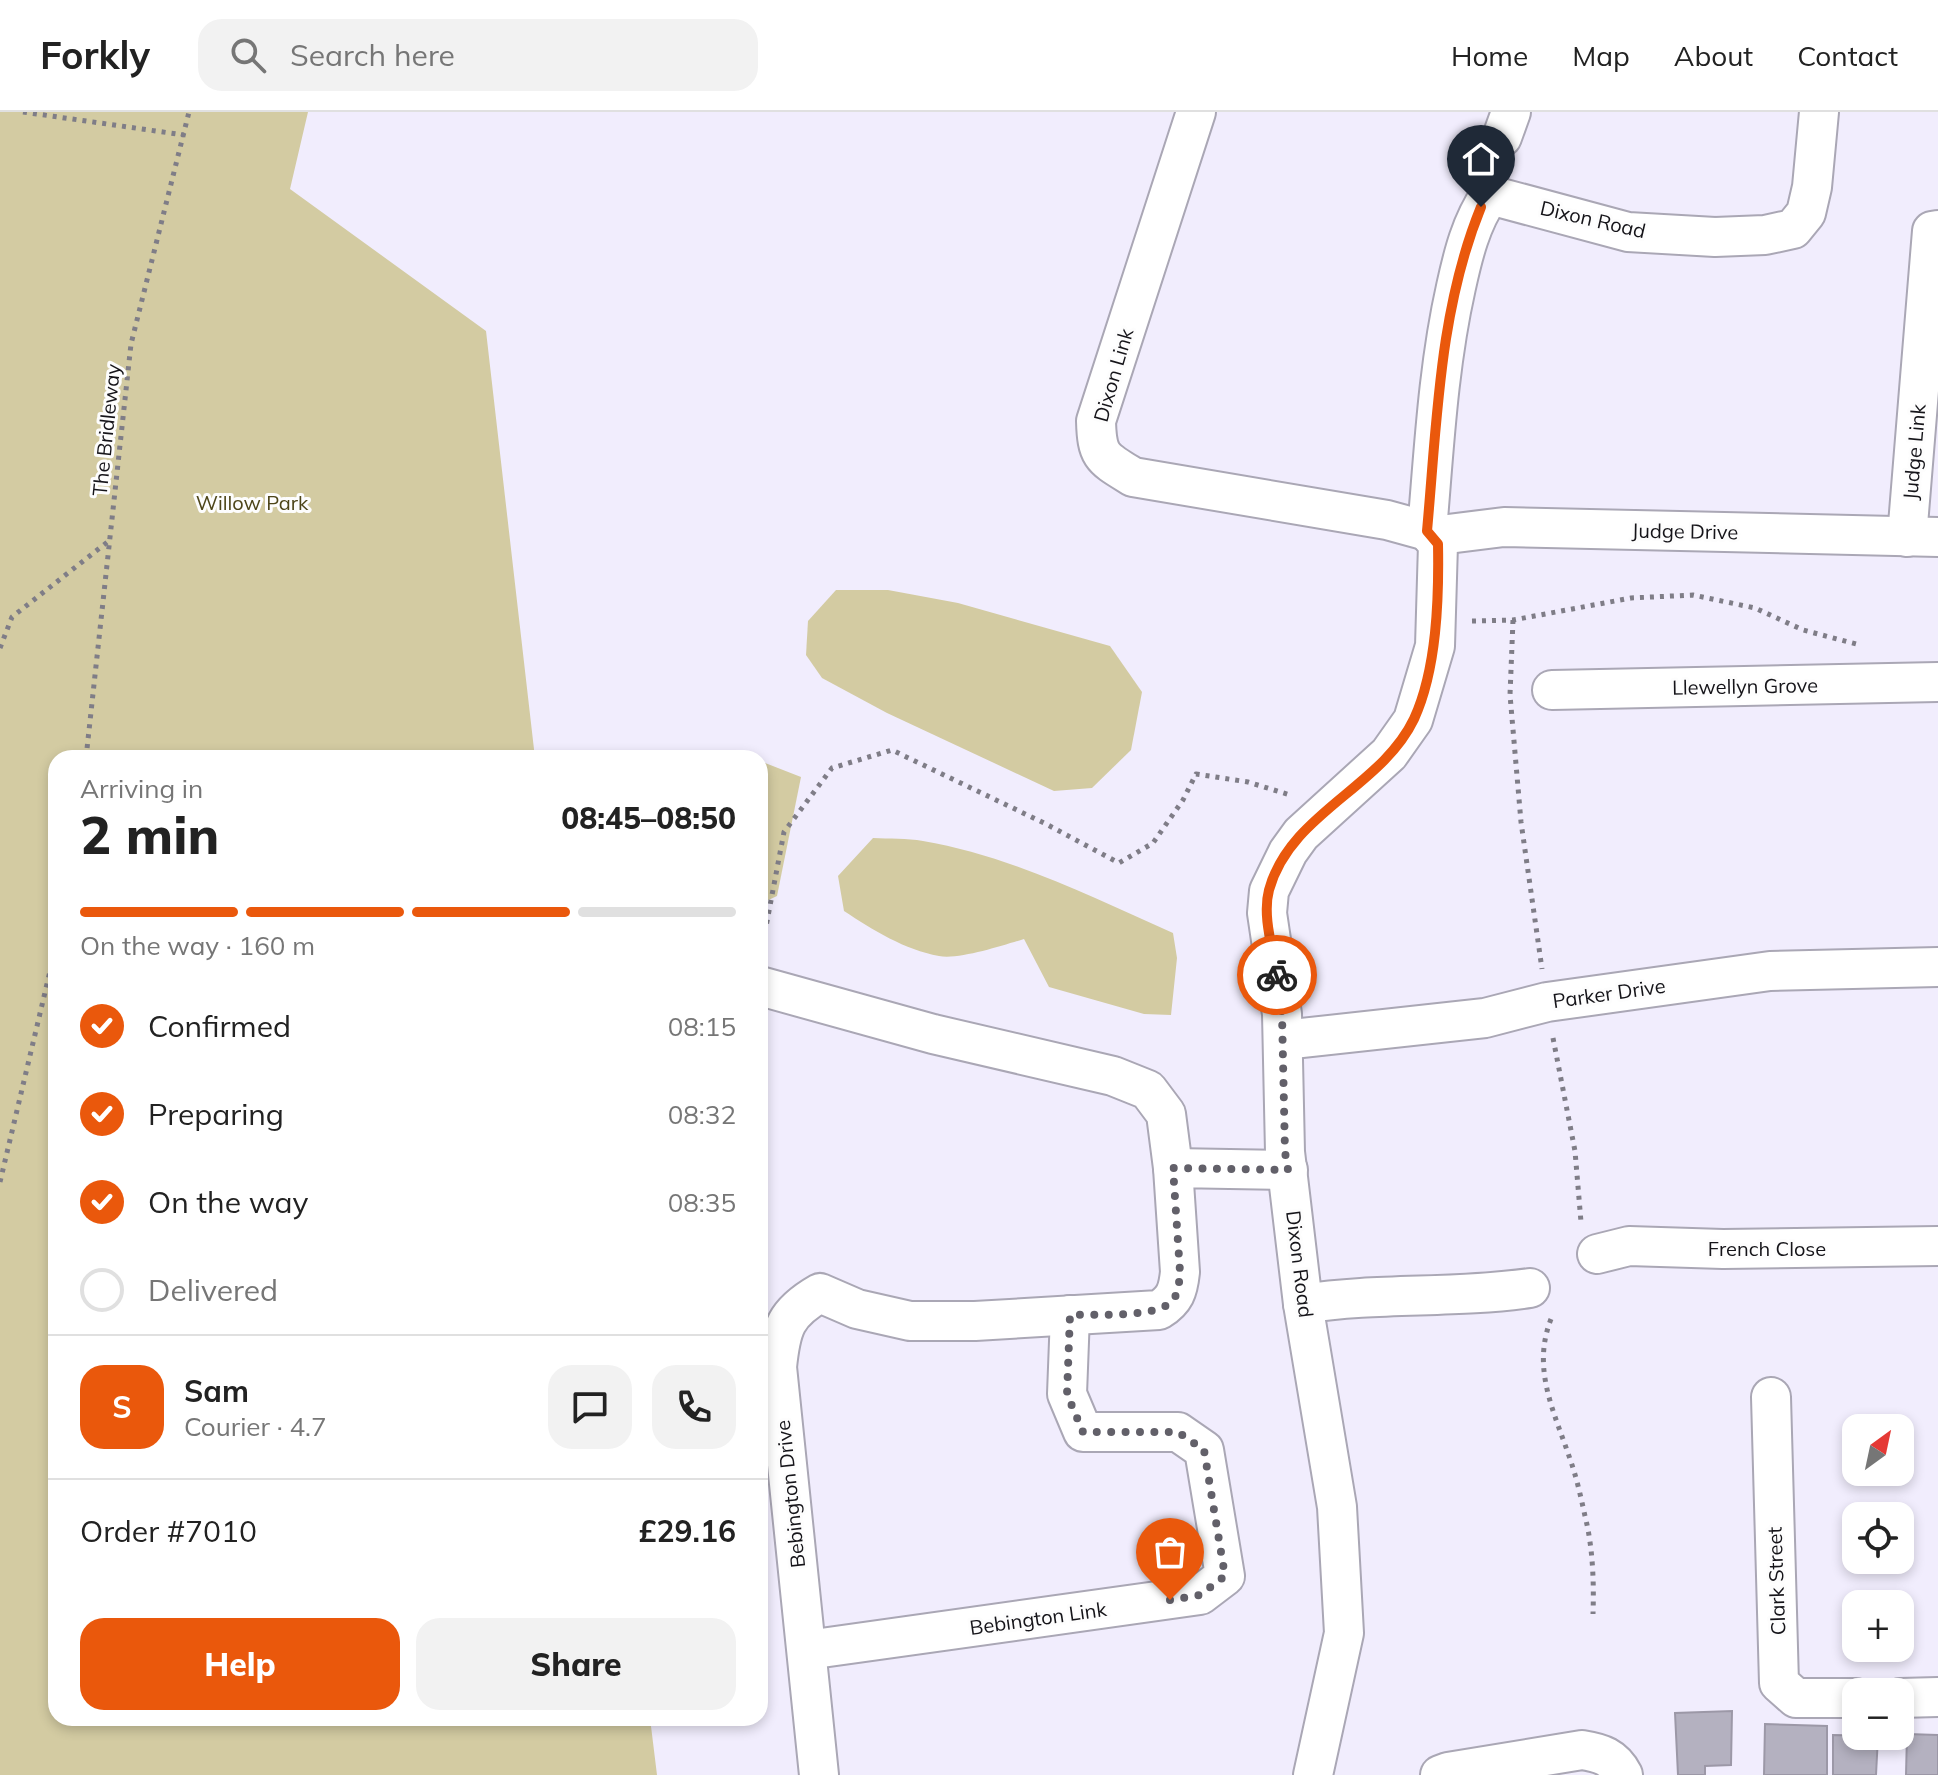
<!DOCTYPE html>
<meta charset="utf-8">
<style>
body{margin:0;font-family:Mulish,sans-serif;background:#f2f2f2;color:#222;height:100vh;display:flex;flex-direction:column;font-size:30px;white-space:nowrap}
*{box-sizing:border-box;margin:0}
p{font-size:26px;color:#767676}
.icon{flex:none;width:44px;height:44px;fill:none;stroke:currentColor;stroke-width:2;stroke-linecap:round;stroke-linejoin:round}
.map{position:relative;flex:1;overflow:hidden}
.panel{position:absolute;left:48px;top:638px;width:720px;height:976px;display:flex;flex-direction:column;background:#fff;border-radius:24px;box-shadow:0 4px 12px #0003}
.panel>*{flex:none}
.needle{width:52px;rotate:33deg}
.controls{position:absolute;left:1842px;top:1302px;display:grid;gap:16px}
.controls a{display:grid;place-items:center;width:72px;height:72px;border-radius:16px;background:#fff;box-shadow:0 4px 12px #0003;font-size:40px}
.pin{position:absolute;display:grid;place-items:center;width:68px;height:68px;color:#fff;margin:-82px -34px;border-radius:50% 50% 50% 0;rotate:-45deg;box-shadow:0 0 8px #0007}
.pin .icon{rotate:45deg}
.courier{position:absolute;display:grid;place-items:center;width:80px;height:80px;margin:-40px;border:6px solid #ea580c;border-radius:50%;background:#fff;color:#222;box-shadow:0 2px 10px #0007}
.headline em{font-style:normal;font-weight:800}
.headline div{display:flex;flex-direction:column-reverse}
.headline{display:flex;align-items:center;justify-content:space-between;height:136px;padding:0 32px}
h1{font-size:52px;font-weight:800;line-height:60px}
.bar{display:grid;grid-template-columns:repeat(4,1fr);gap:12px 8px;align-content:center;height:96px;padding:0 32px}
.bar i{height:10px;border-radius:6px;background:#e0e0e0}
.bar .current{background:#ea580c}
.bar p{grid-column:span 4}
.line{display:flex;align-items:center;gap:20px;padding:0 32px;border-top:2px solid #e0e0e0}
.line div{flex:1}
.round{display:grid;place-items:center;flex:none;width:84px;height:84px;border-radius:24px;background:#f2f2f2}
ol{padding:0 32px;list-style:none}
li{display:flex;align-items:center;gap:24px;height:88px}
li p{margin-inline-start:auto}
li .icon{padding:8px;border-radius:50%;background:#ea580c;color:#fff;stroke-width:4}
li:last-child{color:#767676}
li i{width:44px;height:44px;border:4px solid #e0e0e0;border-radius:50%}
.action{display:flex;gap:16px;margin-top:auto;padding:16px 32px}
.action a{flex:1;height:92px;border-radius:24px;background:#ea580c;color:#fff;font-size:32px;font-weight:800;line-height:92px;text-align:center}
.action a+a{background:#f2f2f2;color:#222}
header{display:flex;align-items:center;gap:48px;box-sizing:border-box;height:112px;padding:0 40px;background:#fff;border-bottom:2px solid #e0e0e0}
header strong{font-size:38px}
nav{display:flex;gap:44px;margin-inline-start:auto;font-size:28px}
.search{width:560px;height:72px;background:#f2f2f2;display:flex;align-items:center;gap:20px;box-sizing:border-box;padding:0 28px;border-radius:24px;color:#767676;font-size:30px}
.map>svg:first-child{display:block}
.green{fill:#d3cba2}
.building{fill:#b4b1c0;stroke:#9c98a7;stroke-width:2}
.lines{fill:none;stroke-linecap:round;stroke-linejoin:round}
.street-casing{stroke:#aaa7b5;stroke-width:42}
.path{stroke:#7f7d87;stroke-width:5;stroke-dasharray:4 6;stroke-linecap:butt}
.street{stroke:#fff;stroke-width:38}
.done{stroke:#626069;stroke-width:8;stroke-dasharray:0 14.4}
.route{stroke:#ea580c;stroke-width:10}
.labels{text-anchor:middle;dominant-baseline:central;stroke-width:6;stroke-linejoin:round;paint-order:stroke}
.street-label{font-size:20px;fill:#151419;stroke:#fdfdfd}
.park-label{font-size:20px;fill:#4d4519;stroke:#fdfdfd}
</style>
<header>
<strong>Forkly</strong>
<div class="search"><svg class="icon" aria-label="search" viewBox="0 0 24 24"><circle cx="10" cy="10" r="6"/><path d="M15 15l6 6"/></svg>Search here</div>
<nav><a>Home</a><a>Map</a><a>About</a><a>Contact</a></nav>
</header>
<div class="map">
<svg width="1938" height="1663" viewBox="0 0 1938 1663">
<rect width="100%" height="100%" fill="#f1edfd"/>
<g class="green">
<polygon points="0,0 308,0 290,77 486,219 535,646 56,646 56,1606 650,1606 657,1663 0,1663"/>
<polygon points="836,478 888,478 958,491 1110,534 1142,580 1131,638 1092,676 1054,679 887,601 822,566 806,543 808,509"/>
<polygon points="760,649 801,665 777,784 760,792"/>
<path d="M873 726C889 727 907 726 923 729 1011 744 1092 785 1173 821L1177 846 1171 903 1144 902 1049 875 1024 827C1004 833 959 848 939 844 905 838 873 818 844 799L838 764Z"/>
</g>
<g class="building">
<polygon points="1732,1599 1731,1653 1705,1654 1705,1663 1678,1663 1675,1601"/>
<polygon points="1765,1612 1827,1614 1827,1663 1764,1663"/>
<polygon points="1907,1622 1938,1623 1938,1663 1906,1663"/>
<polygon points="1833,1623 1878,1624 1876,1663 1833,1663"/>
</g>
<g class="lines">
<defs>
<g id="street">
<path d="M1196 0 1096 309C1097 345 1102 346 1133 365L1387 408 1427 419"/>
<polyline points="1502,25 1511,0"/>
<polyline points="1432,424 1504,415 1938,425"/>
<polyline points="1907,425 1932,119 1938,118"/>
<polyline points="1552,578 1938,570"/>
<polyline points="760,874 933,922 1113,964 1148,978 1166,1002 1173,1056"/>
<polyline points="1283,928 1485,906 1547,890 1770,859 1938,855"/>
<polyline points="1597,1142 1629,1134 1723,1137 1938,1134"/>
<path d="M1303 1192C1378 1180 1454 1187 1530 1176"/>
<polyline points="1771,1285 1779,1571 1796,1586 1856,1586"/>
<polyline points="807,1538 1200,1483 1225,1464 1204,1338 1178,1320 1083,1320 1067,1282 1070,1203"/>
<polyline points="1900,1586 1938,1585"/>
<path d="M819 1663 777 1255C781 1216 785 1201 820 1181L857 1197 910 1209H975L1159 1198C1175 1188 1178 1179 1180 1160L1173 1056 1288 1058"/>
<path d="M1313 1663 1344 1521 1337 1395 1303 1192 1285 1040 1282 902 1267 801 1269 779 1288 740 1301 722 1389 642 1413 608 1435 534 1438 432 1427 419C1434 337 1438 255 1456 175 1463 143 1471 110 1490 83L1628 120 1715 125 1765 123 1793 117 1806 101 1812 75 1819 0"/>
<path d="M1440 1663 1448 1660 1582 1638C1601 1641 1614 1645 1623 1663"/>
</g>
</defs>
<use href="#street" class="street-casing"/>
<g class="path">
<polyline points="23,0 184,23"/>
<polyline points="1513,508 1510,583 1521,710 1542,857"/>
<polyline points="1472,509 1513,508 1631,486 1693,483 1755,496 1803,518 1860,533"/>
<polyline points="0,536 12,505 110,428"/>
<polyline points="86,646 131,232 189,0"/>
<polyline points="761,841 784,720 832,656 892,638 1046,712 1119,751 1153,731 1183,688 1196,662 1248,670 1290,683"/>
<polyline points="1553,926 1575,1039 1581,1110"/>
<polyline points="0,1070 56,834"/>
<path d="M1551 1207C1531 1258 1555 1301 1571 1350 1577 1367 1581 1386 1585 1404 1593 1436 1594 1470 1593 1502"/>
</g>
<use href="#street" class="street"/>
</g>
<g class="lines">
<path class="done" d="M1170 1488 1200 1483 1225 1464 1204 1338 1178 1320H1083L1067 1282 1070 1203C1094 1202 1155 1206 1171 1190 1179 1183 1179 1170 1180 1160L1173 1056 1288 1058 1285 1040 1282 902 1277 863"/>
<path class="route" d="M1277 863C1273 837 1262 804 1269 778 1290 701 1381 676 1414 607 1437 557 1439 486 1438 432L1427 419C1437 310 1439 198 1481 95"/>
</g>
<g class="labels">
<g class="street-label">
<text transform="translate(1593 107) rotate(13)">Dixon Road</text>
<text transform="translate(1113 263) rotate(-74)">Dixon Link</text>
<text transform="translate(106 318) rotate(-84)">The Bridleway</text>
<text transform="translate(1914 340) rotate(-85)">Judge Link</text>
<text transform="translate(1685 419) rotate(1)">Judge Drive</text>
<text transform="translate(1745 574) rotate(-1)">Llewellyn Grove</text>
<text transform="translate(1609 881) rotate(-8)">Parker Drive</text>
<text x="1767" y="1136">French Close</text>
<text transform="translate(1300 1152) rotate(83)">Dixon Road</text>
<text transform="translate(790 1382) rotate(-96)">Bebington Drive</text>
<text transform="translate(1776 1469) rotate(-92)">Clark Street</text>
<text transform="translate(1038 1506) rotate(-8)">Bebington Link</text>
</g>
<g class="park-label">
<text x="252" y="390">Willow Park</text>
</g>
</g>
</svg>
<div class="controls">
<a><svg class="needle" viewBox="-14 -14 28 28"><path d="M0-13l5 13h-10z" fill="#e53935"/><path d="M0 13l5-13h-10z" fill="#767676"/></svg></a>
<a><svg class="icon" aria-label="locate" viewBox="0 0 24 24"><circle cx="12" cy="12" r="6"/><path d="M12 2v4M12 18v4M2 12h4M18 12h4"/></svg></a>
<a>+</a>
<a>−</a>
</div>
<div class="pin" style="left:1170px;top:1488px;background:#ea580c"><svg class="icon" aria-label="bag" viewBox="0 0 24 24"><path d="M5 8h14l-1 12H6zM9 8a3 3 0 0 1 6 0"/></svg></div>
<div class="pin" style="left:1481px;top:95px;background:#1f2937"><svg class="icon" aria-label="home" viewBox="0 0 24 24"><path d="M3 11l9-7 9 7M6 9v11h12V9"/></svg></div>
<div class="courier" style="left:1277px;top:863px"><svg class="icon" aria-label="bike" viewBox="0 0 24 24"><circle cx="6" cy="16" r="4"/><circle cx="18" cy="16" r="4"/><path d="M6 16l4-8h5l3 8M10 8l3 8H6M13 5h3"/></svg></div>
<section class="panel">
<div class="headline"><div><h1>2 min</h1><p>Arriving in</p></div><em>08:45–08:50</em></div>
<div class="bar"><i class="current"></i><i class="current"></i><i class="current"></i><i></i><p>On the way · 160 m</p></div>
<ol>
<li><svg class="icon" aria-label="check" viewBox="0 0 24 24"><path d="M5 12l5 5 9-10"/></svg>Confirmed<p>08:15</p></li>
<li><svg class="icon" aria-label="check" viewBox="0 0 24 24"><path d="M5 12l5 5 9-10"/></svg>Preparing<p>08:32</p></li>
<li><svg class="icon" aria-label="check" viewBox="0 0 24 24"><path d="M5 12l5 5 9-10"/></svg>On the way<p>08:35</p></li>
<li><i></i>Delivered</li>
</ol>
<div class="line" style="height:144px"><b class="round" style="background:#ea580c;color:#fff">S</b><div><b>Sam</b><p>Courier · 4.7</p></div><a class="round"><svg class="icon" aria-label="chat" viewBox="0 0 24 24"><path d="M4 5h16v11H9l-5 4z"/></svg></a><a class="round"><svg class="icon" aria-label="phone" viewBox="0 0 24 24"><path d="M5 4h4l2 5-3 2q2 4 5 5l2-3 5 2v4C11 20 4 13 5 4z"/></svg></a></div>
<div class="line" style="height:104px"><div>Order #7010</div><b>£29.16</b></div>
<div class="action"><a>Help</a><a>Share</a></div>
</section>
</div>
